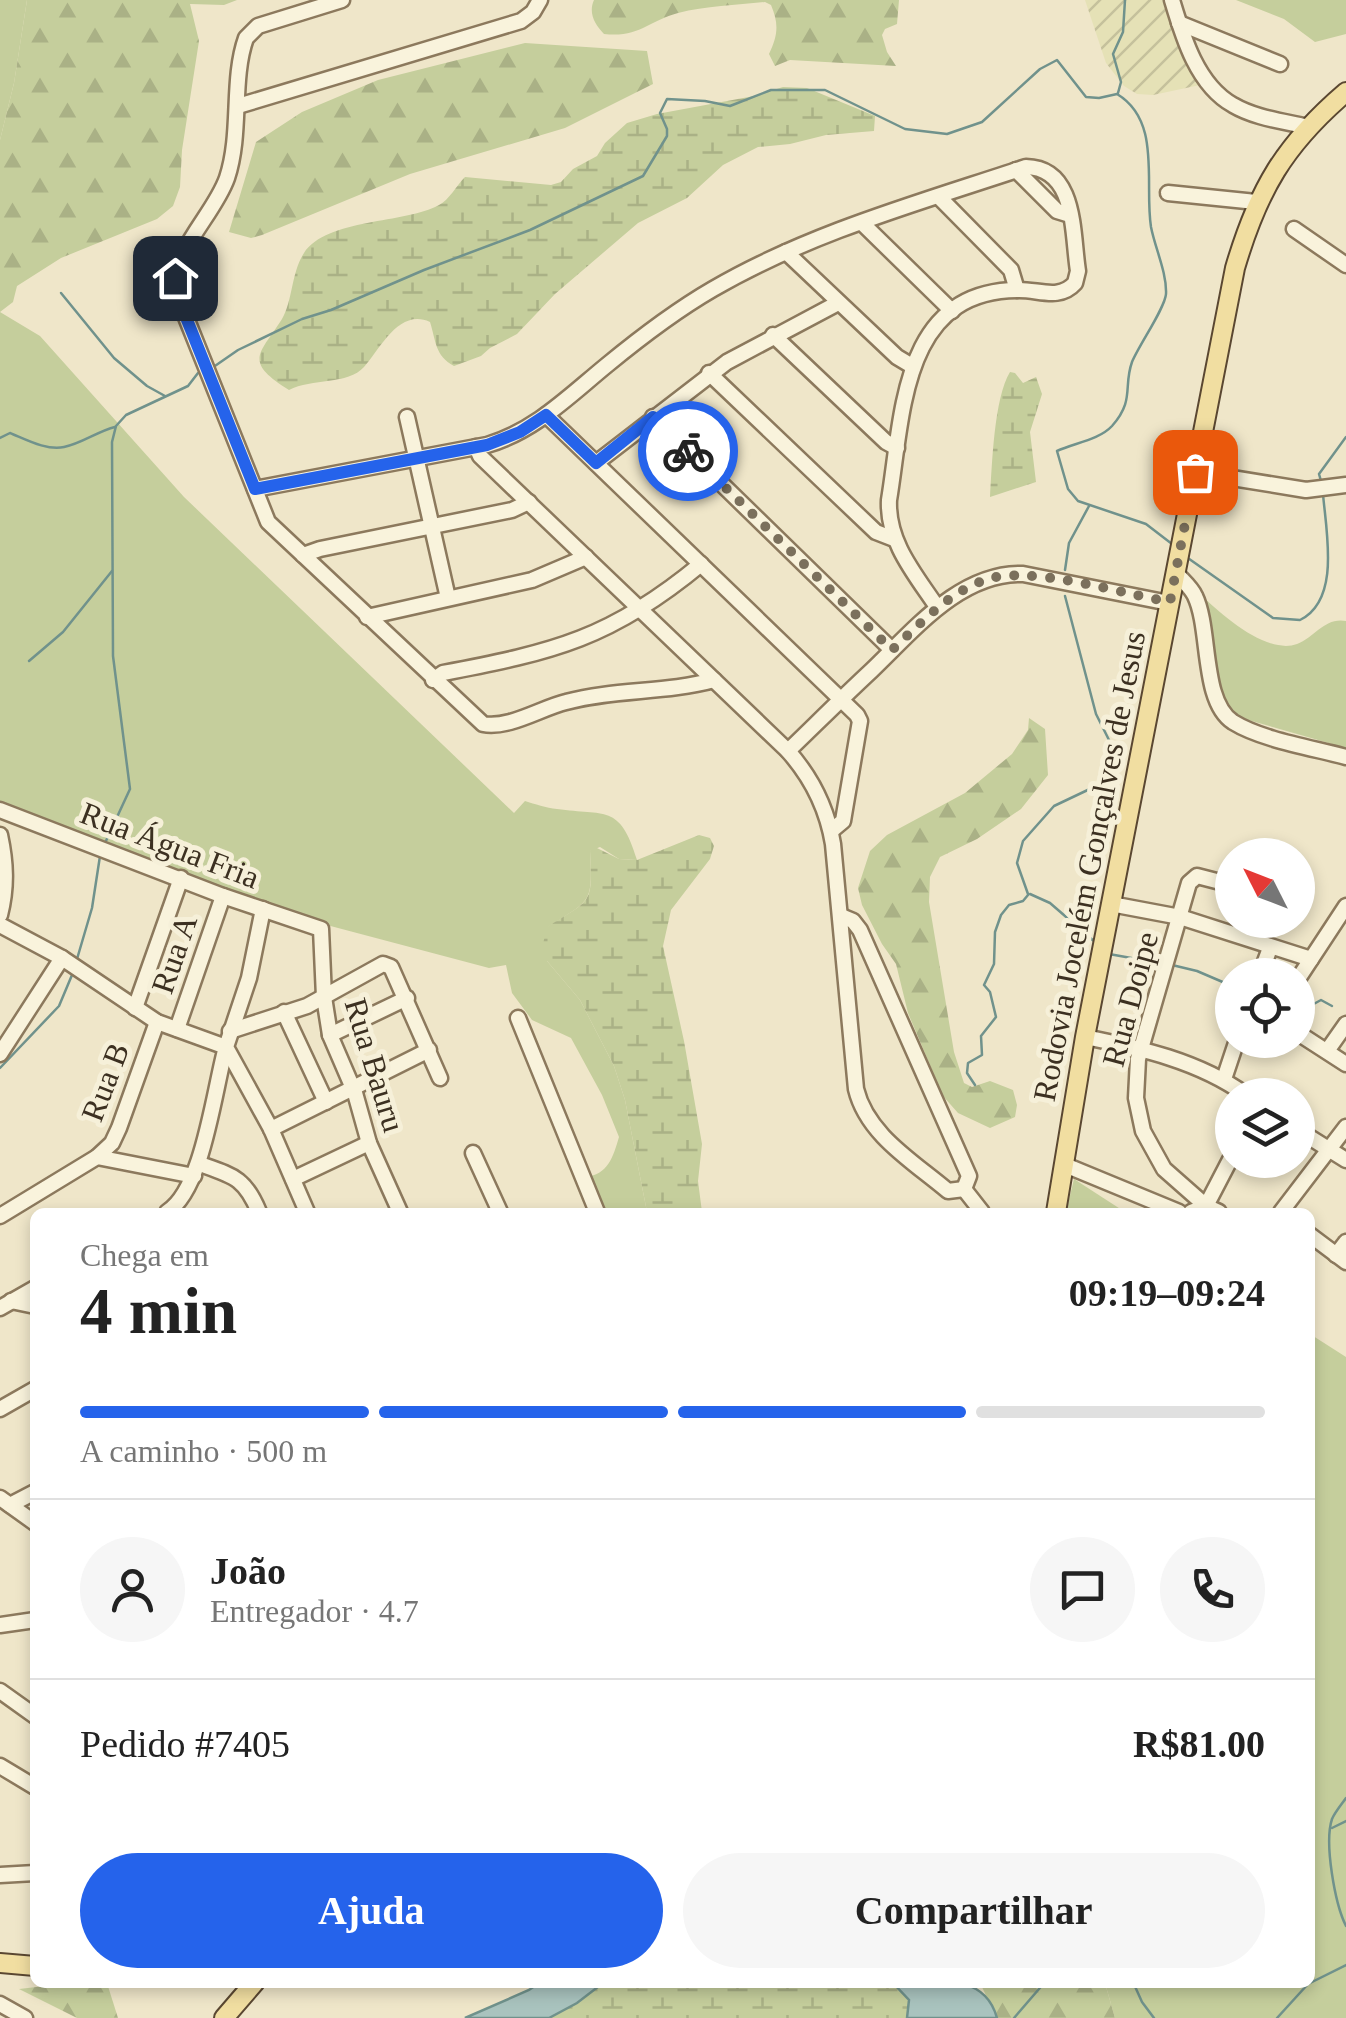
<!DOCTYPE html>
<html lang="pt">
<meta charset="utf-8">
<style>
body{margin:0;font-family:"Times New Roman",serif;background:#f6f6f6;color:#222;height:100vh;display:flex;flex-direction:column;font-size:38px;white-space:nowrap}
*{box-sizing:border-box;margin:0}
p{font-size:32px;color:#767676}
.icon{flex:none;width:55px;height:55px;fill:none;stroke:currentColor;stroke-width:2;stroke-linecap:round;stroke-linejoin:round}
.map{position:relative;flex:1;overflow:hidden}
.panel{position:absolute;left:30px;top:1208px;width:1285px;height:780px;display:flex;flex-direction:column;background:#fff;border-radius:15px;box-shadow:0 5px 15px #0003}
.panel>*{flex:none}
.needle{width:65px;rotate:312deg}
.fabs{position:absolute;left:1215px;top:838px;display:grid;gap:20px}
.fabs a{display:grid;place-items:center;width:100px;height:100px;border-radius:50%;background:#fff;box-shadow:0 5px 15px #0003;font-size:50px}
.pin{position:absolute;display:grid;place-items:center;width:85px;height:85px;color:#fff;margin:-42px;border-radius:20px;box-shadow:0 5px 15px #0006}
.courier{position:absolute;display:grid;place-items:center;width:100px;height:100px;margin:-50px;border:8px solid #2563eb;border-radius:50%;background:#fff;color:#222;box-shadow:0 2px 12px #0007}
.summary em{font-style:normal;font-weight:600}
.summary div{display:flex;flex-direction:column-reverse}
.summary{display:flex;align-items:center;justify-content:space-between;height:170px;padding:0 50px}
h1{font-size:65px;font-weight:600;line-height:75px}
.bar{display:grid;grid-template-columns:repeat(4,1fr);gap:15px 10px;align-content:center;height:120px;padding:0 50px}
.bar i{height:12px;border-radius:8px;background:#e0e0e0}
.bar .selected{background:#2563eb}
.bar p{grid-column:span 4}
.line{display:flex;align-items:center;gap:25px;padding:0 50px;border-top:2px solid #e0e0e0}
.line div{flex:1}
.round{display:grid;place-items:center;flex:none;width:105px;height:105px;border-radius:52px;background:#f6f6f6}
.cta{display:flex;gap:20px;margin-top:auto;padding:20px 50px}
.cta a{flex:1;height:115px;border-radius:60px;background:#2563eb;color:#fff;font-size:40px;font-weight:600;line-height:115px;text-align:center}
.cta a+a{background:#f6f6f6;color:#222}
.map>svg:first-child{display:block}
.farmland{fill:url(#farmland-furrows)}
.grass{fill:#c5ce9c}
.forest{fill:url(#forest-firs)}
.wetland{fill:url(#wetland-marsh)}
.water{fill:#a9c3be;stroke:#70928c;stroke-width:2.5}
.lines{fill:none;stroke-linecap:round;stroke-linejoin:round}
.stream{stroke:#70928c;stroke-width:2.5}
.minor-casing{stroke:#8c795d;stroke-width:19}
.major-casing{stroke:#5a4731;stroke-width:22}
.minor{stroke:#f9f3dc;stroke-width:14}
.major{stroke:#f1dea1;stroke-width:18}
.done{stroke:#7b705c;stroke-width:10;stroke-dasharray:0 18}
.route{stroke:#2563eb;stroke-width:12}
.labels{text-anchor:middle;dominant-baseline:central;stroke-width:10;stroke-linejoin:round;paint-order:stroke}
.street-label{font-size:32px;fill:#3c3021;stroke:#f6f0d9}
</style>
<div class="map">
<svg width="1346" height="2018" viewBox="0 0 1346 2018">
<defs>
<pattern id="farmland-furrows" width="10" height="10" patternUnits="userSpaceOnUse" patternTransform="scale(2.5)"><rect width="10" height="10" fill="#e5e1b6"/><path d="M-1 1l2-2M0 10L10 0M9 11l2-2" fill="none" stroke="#c5c19c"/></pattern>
<pattern id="forest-firs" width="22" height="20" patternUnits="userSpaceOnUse" patternTransform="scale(2.5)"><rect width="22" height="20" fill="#c5ce9c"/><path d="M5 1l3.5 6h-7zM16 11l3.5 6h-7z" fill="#aab186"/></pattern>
<pattern id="wetland-marsh" width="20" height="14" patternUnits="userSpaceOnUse" patternTransform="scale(2.5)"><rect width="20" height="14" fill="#c5ce9c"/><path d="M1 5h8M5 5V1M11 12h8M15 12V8" fill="none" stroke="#aab186"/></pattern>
</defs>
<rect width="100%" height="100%" fill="#efe6c9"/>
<polygon class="farmland" points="1085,0 1170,0 1205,84 1153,95 1137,94 1124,86 1106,63"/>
<g class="grass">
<polygon points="0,0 27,0 14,83 0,140"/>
<polygon points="1236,0 1346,0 1346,34 1315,42 1284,19"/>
<path d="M0 312 40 336 184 497 514 813 525 801C535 804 546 808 557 809 605 816 620 803 637 860L619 859 600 847 590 851C593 906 590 899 548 927L547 961 580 1000 614 1066 625 1100 647 1212H592L585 1177C608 1175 613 1157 619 1137L602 1095 571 1038 532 1020 512 993 506 965 489 968 323 924 166 873 0 805Z"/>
<path d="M1202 596C1222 615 1267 655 1297 644 1315 637 1325 617 1346 621V748L1220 712Z"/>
<polygon points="1074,1179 1125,1212 1066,1212"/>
<polygon points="1310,1334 1346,1357 1346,2018 1115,2018 1105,1983 1310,1982"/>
</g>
<g class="forest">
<polygon points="27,0 237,0 224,5 190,4 199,41 182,150 180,187 173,206 157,219 61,258 17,286 13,302 0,312 0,140 14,83"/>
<path d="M594 0H899L897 24 885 29 882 35 887 52 896 66 790 60 775 66 769 54C778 35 779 24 771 5L765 2C737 5 706 6 678 13 648 21 639 38 604 34 595 25 588 13 594 0Z"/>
<polygon points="525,43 647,51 653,84 565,128 410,174 262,235 251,238 229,232 256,142 302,112 378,80"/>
<polygon points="1029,718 1045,729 1048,775 1021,809 977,839 940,857 930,877 929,902 954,1052 964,1083 972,1087 990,1081 1013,1090 1017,1105 1015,1117 990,1128 958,1113 943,1096 908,1013 896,964 882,944 862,905 858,888 870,851 887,835 965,793 1012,754 1028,730"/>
<polygon points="71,1983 107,1983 118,2018 77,2018 19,1989"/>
<polygon points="980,1983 1105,1983 1115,2018 997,2018"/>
</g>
<g class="wetland">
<path d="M783 87 807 88 875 116 874 131 826 135 790 144 758 147 723 165 687 198 638 223 555 294 517 334 490 348 481 356 454 366C435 356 436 341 430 322 399 308 381 348 364 367 348 385 312 378 289 390 243 361 259 355 282 319 293 300 291 273 304 253 327 218 405 224 439 205 449 200 457 185 465 177L551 185 561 182 573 169 597 156 605 143 627 123 657 114 754 96Z"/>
<path d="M1010 372 1015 373 1023 383 1036 377 1042 394 1030 432 1036 482 990 497C992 465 994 398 1010 372Z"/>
<path d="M699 835 710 838 714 846 710 859 671 910 663 946 684 1041 702 1144 698 1181 702 1212H647L625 1100 614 1066 580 1000 547 961 543 944 547 927C591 899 593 906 590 851L593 846 619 859 637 860Z"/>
<path d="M603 1982 893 1983C903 1993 915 2002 907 2018H549L577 2003Z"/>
</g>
<g class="water">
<polygon points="539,1983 603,1983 577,2003 549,2018 465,2018 529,1990"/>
<path d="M893 1983C932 1982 984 1970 997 2018H907L909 2000Z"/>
</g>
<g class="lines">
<g class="stream">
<polyline points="1118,93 1121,82 1113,54 1123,32 1125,0"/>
<polyline points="61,293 114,358 147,386 165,396"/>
<path d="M212 368 238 350 302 319 331 310 424 270 530 230 643 176 667 136V129L660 113 667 99 705 101 730 106 771 90H825L905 129 947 134 982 122 1040 69 1057 60 1086 97 1099 98 1117 94C1162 121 1144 183 1151 227 1155 248 1167 273 1166 294 1165 308 1139 345 1132 362 1123 387 1135 400 1112 426 1099 440 1074 443 1057 451L1068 489 1078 501 1146 524 1172 544"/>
<path d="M0 438 10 433C25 439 47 451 64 447 81 444 98 431 115 427"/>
<polyline points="1321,481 1319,474 1346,437"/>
<path d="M1185 556 1273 618 1300 620C1341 600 1326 531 1323 494"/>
<polyline points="1065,570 1069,543 1089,506"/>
<polyline points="29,661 63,632 112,571"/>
<polyline points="105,843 130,789 113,656 112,442 116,426 126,415 188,386 198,373"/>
<polyline points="1028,894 1017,863 1023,841 1054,806 1094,787 1102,781 1112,746 1096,714 1065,596"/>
<polyline points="1030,894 1050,903 1095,942"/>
<polyline points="1109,954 1159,963"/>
<polyline points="77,959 92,908 100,856"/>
<polyline points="1172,965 1197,971 1232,986"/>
<polyline points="1298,1002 1310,1006 1321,1000 1332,1006"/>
<polyline points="0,1068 59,1006 72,975"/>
<polyline points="975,1085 967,1073 968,1063 982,1055 981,1036 996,1017 990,992 984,985 994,964 995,932 1001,915 1009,905 1023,901 1028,895"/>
<path d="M1346 1798C1341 1805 1335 1812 1332 1819 1324 1843 1335 1904 1346 1926"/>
<polyline points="1332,1828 1346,1821"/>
<polyline points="1133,1982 1142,2002 1154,2018"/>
<polyline points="1014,2018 1045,1982"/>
<polyline points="1277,2018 1308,1984 1346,1965"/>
</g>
<defs>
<g id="minor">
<path d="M342 0 258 26 246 38C231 80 242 133 227 178 214 215 172 250 175 290L268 522 483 724C509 729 541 708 566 702 615 689 666 693 714 680"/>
<path d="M1172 0C1183 37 1197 85 1233 105 1255 118 1283 121 1308 127"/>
<polyline points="1179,23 1280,64"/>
<polyline points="238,106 521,21 533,12 540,0"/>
<polyline points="1016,170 1057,211 1070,215"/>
<polyline points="1168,193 1256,202"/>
<polyline points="939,197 1011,270 1017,290"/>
<polyline points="862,223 952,311"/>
<polyline points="1294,229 1346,265"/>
<polyline points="786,252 897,357 912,366"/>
<polyline points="773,335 886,442 897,448"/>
<polyline points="709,373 876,532 894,539"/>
<polyline points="546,415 857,715 860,721 844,815 843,821 831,831"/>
<polyline points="407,417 448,598"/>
<polyline points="653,417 892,650"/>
<path d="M476 447 480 456 788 751C812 778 827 808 833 844L856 1089C867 1135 914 1162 948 1191L964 1189"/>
<polyline points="596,463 727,362 838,303"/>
<polyline points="1195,472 1306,490 1346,485"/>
<path d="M255 489 487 445C535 431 569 396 607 365 641 337 675 311 713 289 809 233 921 202 1026 167 1077 168 1072 234 1078 271L1075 283C1059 301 1038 289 1017 290 901 291 903 416 889 500 887 542 915 574 937 607"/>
<polyline points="303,555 320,549 512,510 529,502"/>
<path d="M1175 572C1182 580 1191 587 1195 596 1211 629 1201 701 1233 722 1262 740 1313 748 1346 757"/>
<polyline points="367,617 532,580 586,557"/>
<path d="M433 680 443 673C554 652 612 638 701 564"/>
<path d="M788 751C816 724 843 697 871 671 913 631 960 572 1023 574L1169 603"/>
<polyline points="0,810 223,896 321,929 324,997 330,1035 355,1093 369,1143 400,1212"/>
<path d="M0 835C6 863 7 887 0 915"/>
<polyline points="1111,904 1180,917 1311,959"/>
<polyline points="263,909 249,978 226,1047 271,1129 307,1212"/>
<polyline points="841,916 853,921 860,930 969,1176 964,1189"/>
<path d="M0 925 62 958 157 1022 226 1047C214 1090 203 1190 167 1212"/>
<polyline points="1260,975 1270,948"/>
<polyline points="1298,979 1346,906"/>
<polyline points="135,1008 181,878"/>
<polyline points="284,1012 326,1102"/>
<polyline points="518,1018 597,1212"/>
<polyline points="177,1029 223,896"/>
<polyline points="230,1031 307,1006 383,964 391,967 440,1078"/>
<polyline points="1298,1033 1346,1064"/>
<polyline points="330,1035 407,998"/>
<path d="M1085 1037C1140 1048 1199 1061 1246 1095"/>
<polyline points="1327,1051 1346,1024"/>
<polyline points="0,1054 62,958"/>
<polyline points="1224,1079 1237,1040"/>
<polyline points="271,1129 429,1050"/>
<polyline points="1298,1130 1346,1160"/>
<polyline points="473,1153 500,1212"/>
<polyline points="97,1157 112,1143 119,1128 157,1022"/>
<path d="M200 1164C234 1176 245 1178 259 1212"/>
<polyline points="1065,1165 1179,1212"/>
<polyline points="293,1179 369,1143"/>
<polyline points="964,1189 982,1212"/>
<polyline points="1191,1212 1206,1206 1232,1156"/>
<polyline points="1219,1212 1206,1206 1164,1169 1143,1131 1136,1098 1138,1059 1189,883 1197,876 1232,885"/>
<polyline points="1281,1212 1346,1127"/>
<polyline points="0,1216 97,1157 194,1176"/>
<polyline points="1310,1235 1346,1262"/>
<polyline points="1336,1255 1346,1242"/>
<polyline points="11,1301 35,1306"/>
<polyline points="0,1308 35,1288"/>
<polyline points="0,1409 35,1389"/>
<polyline points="0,1498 35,1523"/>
<polyline points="10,1505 35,1492"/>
<polyline points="0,1625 35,1620"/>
<polyline points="0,1691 35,1716"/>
<polyline points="0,1766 35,1787"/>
<polyline points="0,1875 35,1873"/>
<polyline points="0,2004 25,2018"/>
</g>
<g id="major">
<path d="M1056 1212 1085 1037 1235 268C1258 190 1284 145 1346 92"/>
<polyline points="0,1963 35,1966"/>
<polyline points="224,2018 255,1982"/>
</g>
</defs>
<use href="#minor" class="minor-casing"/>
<use href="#major" class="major-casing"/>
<use href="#minor" class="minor"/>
<use href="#major" class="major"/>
</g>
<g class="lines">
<path class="done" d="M688 451 892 650C920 624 948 593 985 580 1027 564 1124 594 1170 602L1195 472"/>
<polyline class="route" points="175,278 175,290 255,489 487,445 520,432 546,415 596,463 653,417 688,451"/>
</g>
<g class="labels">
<g class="street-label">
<text transform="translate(170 845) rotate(21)">Rua Água Fria</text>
<text transform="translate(1089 866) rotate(-79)">Rodovia Jocelém Gonçalves de Jesus</text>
<text transform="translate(174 954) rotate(-71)">Rua A</text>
<text transform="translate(1130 999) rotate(-75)">Rua Doipe</text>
<text transform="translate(375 1065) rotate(73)">Rua Bauru</text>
<text transform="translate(105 1082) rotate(-69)">Rua B</text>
</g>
</g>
</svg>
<div class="fabs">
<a><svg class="needle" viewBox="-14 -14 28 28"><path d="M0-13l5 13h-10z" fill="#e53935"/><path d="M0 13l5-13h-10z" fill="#767676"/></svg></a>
<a><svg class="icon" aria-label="locate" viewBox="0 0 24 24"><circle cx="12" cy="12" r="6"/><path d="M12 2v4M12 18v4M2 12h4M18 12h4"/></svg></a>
<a><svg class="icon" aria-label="layers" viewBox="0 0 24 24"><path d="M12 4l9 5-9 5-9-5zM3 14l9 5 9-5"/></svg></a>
</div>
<div class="pin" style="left:1195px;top:472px;background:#ea580c"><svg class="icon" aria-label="bag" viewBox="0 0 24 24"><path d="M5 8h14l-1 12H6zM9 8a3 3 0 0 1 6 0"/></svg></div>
<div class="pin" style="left:175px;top:278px;background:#1f2937"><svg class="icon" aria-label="home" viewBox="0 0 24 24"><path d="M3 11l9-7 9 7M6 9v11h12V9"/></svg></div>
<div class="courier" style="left:688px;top:451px"><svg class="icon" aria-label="bike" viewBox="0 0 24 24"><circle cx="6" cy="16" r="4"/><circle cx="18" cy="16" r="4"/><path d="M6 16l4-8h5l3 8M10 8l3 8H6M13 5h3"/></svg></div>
<section class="panel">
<div class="summary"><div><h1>4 min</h1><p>Chega em</p></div><em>09:19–09:24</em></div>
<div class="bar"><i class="selected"></i><i class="selected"></i><i class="selected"></i><i></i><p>A caminho · 500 m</p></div>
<div class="line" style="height:180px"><a class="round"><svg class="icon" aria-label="person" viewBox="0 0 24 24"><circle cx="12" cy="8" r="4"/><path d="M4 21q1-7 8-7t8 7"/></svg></a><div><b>João</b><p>Entregador · 4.7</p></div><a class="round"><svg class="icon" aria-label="chat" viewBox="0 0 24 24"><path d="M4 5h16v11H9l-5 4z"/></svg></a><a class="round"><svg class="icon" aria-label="phone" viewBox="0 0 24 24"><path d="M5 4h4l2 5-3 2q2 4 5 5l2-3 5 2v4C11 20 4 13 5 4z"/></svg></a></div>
<div class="line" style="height:130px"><div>Pedido #7405</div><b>R$81.00</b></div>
<div class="cta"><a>Ajuda</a><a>Compartilhar</a></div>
</section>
</div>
